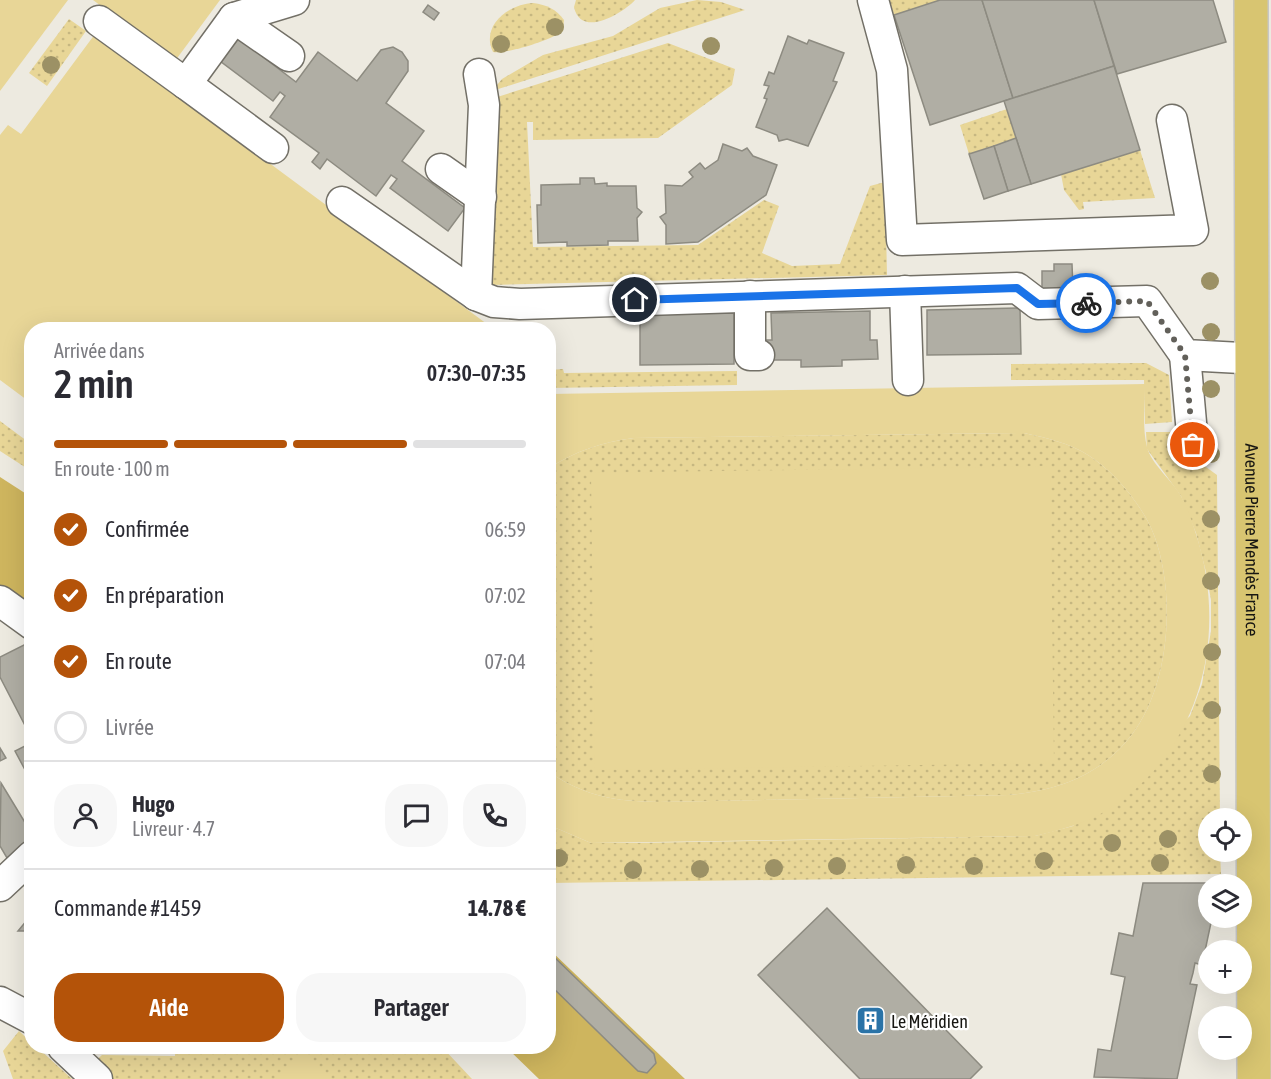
<!DOCTYPE html>
<html lang="fr">
<meta charset="utf-8">
<style>
body{margin:0;font-family:"Asap Condensed",sans-serif;background:#f7f7f7;color:#2b2b33;height:100vh;display:flex;flex-direction:column;font-size:22px;white-space:nowrap}
*{box-sizing:border-box;margin:0}
p{font-size:20px;color:#7c7c81}
.icon{flex:none;width:33px;height:33px;fill:none;stroke:currentColor;stroke-width:2;stroke-linecap:round;stroke-linejoin:round}
.map{position:relative;flex:1;overflow:hidden}
.details{position:absolute;left:24px;top:322px;width:532px;height:732px;display:flex;flex-direction:column;background:#fff;border-radius:24px;box-shadow:0 6px 24px #0002}
.details>*{flex:none}
.controls{position:absolute;left:1198px;top:808px;display:grid;gap:12px}
.controls a{display:grid;place-items:center;width:54px;height:54px;border-radius:50%;background:#fff;box-shadow:0 6px 24px #0002;font-size:30px}
.pin{position:absolute;display:grid;place-items:center;width:51px;height:51px;color:#fff;margin:-26px;border:3px solid #fff;border-radius:50%;box-shadow:0 2px 6px #0007}
.courier{position:absolute;display:grid;place-items:center;width:60px;height:60px;margin:-30px;border:4px solid #1a73e8;border-radius:50%;background:#fff;color:#222;box-shadow:0 2px 8px #0007}
.headline em{font-style:normal;font-weight:600}
.headline div{display:flex;flex-direction:column-reverse}
.headline{display:flex;align-items:center;justify-content:space-between;height:102px;padding:0 30px}
h1{font-size:39px;font-weight:600;line-height:45px}
.bar{display:grid;grid-template-columns:repeat(4,1fr);gap:9px 6px;align-content:center;height:72px;padding:0 30px}
.bar i{height:8px;border-radius:4px;background:#e1e1e2}
.bar .current{background:#b45309}
.bar p{grid-column:span 4}
.line{display:flex;align-items:center;gap:15px;padding:0 30px;border-top:2px solid #e1e1e2}
.line div{flex:1}
.round{display:grid;place-items:center;flex:none;width:63px;height:63px;border-radius:24px;background:#f7f7f7}
ol{padding:0 30px;list-style:none}
li{display:flex;align-items:center;gap:18px;height:66px}
li p{margin-inline-start:auto}
li .icon{padding:6px;border-radius:50%;background:#b45309;color:#fff;stroke-width:4}
li:last-child{color:#7c7c81}
li i{width:33px;height:33px;border:3px solid #e1e1e2;border-radius:50%}
.cta{display:flex;gap:12px;margin-top:auto;padding:12px 30px}
.cta a{flex:1;height:69px;border-radius:24px;background:#b45309;color:#fff;font-size:24px;font-weight:600;line-height:69px;text-align:center}
.cta a+a{background:#f7f7f7;color:#2b2b33}
.map>svg:first-child{display:block}
.grass{fill:url(#grass-dots)}
.garden{fill:#e8d697}
.water{fill:#ceb55e}
.building{fill:#b0aea4;stroke:#8d8b81;stroke-width:1.5}
.lines{fill:none;stroke-linecap:round;stroke-linejoin:round}
.minor-casing{stroke:#737067;stroke-width:33}
.major-casing{stroke:#c7c7c6;stroke-width:36}
.minor{stroke:#fff;stroke-width:30}
.major{stroke:#d8c571;stroke-width:33}
.tree{fill:#9c9165}
.done{stroke:#62605a;stroke-width:6;stroke-dasharray:0 10.8}
.route{stroke:#1a73e8;stroke-width:8}
.labels{text-anchor:middle;dominant-baseline:central;stroke-width:4.5;stroke-linejoin:round;paint-order:stroke}
.street-label{font-size:18px;fill:#171612;stroke:#fff}
.poi-label{font-size:18px;fill:#171612;stroke:#fff;text-anchor:start}
</style>
<div class="map">
<svg width="1271" height="1079" viewBox="0 0 1271 1079">
<defs>
<pattern id="grass-dots" width="8" height="8" patternUnits="userSpaceOnUse" patternTransform="scale(1.5)"><rect width="8" height="8" fill="#e8d697"/><path d="M2 2h.1M6 6h.1" fill="none" stroke="#c6b781" stroke-width="1.8" stroke-linecap="round"/></pattern>
</defs>
<rect width="100%" height="100%" fill="#edeae0"/>
<g class="grass">
<path d="M576 0H635C623 13 581 39 574 7Z"/>
<polygon points="697,0 721,2 745,10 492,91 502,79 543,55 613,36 660,8"/>
<polygon points="889,0 940,0 894,15"/>
<path d="M533 3C547 5 556 9 564 20L563 31C551 40 508 54 493 52 480 25 510 4 533 3Z"/>
<polygon points="69,19 86,31 47,86 29,73"/>
<polygon points="668,43 735,69 732,85 658,138 533,140 533,122 527,122 533,247 698,245 764,200 779,206 762,253 792,266 840,264 870,186 885,182 887,275 490,285 491,99"/>
<polygon points="1007,109 1016,138 969,154 960,125"/>
<polygon points="1140,150 1155,198 1083,202 1084,209 1079,210 1064,190 1061,174"/>
<polygon points="1146,363 1169,375 1172,422 1145,424 1144,380 1011,380 1011,364"/>
<polygon points="563,369 564,373 737,371 737,385 549,388 549,370"/>
<polygon points="0,421 31,444 31,471 0,451"/>
<polygon points="1146,432 1172,432 1174,444 1217,475 1220,819 1209,819 1209,852 1220,852 1221,874 549,883 549,825 591,843 634,843 1035,836 1073,826 1190,716 1202,684 1211,631 1211,600 1206,572 1196,533 1181,496 1147,449"/>
<path d="M1024 433C1047 438 1069 443 1088 455 1115 472 1143 506 1154 535 1177 596 1170 694 1125 743 1094 778 1054 791 1008 795L659 802C615 801 586 797 549 772V468C576 451 602 442 634 438Z"/>
<polygon points="19,1031 31,1042 32,1047 37,1047 72,1079 13,1079 3,1051"/>
<polygon points="175,1047 442,1047 472,1079 110,1079 93,1063 102,1055 175,1056"/>
</g>
<g class="garden">
<polygon points="0,0 68,0 0,91"/>
<polygon points="93,0 220,0 175,61"/>
<polygon points="95,34 495,330 32,330 31,403 0,380 0,135 8,125 21,134"/>
<path d="M1145 384C1145 404 1142 428 1147 447 1151 464 1172 480 1181 496 1187 507 1192 521 1196 534 1229 635 1201 752 1107 810 1085 824 1060 830 1035 836L591 843 549 825V772C586 797 615 801 659 802L1008 795C1054 791 1094 778 1125 743 1170 694 1177 596 1154 535 1143 506 1115 472 1088 455 1069 443 1047 438 1024 433L634 438C602 442 576 451 549 468V394Z"/>
<polygon points="1050,466 1054,763 595,770 591,473"/>
<polygon points="303,1053 331,1079 278,1079"/>
</g>
<g class="water">
<polygon points="0,477 31,497 31,607 0,586"/>
<polygon points="549,949 685,1079 539,1079 506,1047 549,1047"/>
</g>
<g class="building">
<polygon points="982,0 1013,98 930,125 894,15 940,0"/>
<polygon points="982,0 1094,0 1114,66 1013,98"/>
<polygon points="1094,0 1213,0 1226,42 1117,74"/>
<polygon points="428,5 439,13 434,20 423,12"/>
<polygon points="233,34 296,82 318,52 357,81 381,50 393,47 402,52 408,61 408,71 386,103 424,131 402,161 465,208 448,231 390,188 397,179 391,175 376,196 327,159 320,169 312,162 319,153 270,117 285,96 280,92 273,101 216,58"/>
<polygon points="788,36 807,44 809,40 844,53 833,81 837,82 808,146 787,139 779,141 777,135 756,127 767,99 764,98 769,86 764,85 769,72 774,74"/>
<polygon points="1114,66 1140,150 1031,184 1004,101"/>
<polygon points="1016,138 1031,184 1008,191 994,146"/>
<polygon points="723,144 742,151 747,148 753,156 777,165 766,195 698,242 666,244 666,225 660,217 666,213 665,185 682,186 693,177 689,172 700,163 705,169 718,160"/>
<polygon points="994,146 1008,191 984,199 969,154"/>
<polygon points="580,178 594,178 595,184 607,183 607,186 636,186 637,208 642,212 637,218 638,241 608,241 608,245 567,246 567,242 538,243 537,205 541,205 541,185 580,184"/>
<polygon points="1054,264 1072,264 1073,289 1042,289 1042,271 1054,271"/>
<polygon points="1020,308 1021,354 927,355 927,310"/>
<polygon points="870,311 870,340 877,340 878,359 842,360 842,366 801,367 801,360 765,360 765,340 772,340 771,313"/>
<polygon points="734,313 734,364 640,365 640,314"/>
<polygon points="32,641 32,739 0,677 0,657"/>
<polygon points="25,746 32,758 32,783 15,751"/>
<polygon points="0,748 6,758 0,761"/>
<polygon points="1,783 32,834 32,843 7,858 0,846"/>
<polygon points="1143,883 1220,883 1219,885 1209,885 1209,918 1212,918 1202,965 1195,963 1193,973 1190,984 1197,985 1177,1079 1094,1077 1098,1049 1111,1051 1125,977 1111,974 1119,933 1133,936"/>
<polygon points="827,908 982,1067 970,1079 860,1079 758,975"/>
<polygon points="32,914 32,931 18,931"/>
<polygon points="549,952 654,1054 656,1063 647,1073 638,1071 549,984"/>
</g>
<g class="lines">
<defs>
<g id="minor">
<polyline points="873,0 892,70 902,240 1193,230 1172,120"/>
<polyline points="234,18 289,56"/>
<polyline points="99,21 186,84 234,18 294,0"/>
<polyline points="186,84 273,148"/>
<polyline points="441,169 481,197"/>
<polyline points="342,202 476,295 494,302 520,304 1017,288 1038,304 1147,301 1185,355 1241,358"/>
<polyline points="905,291 908,380"/>
<polyline points="476,295 484,105 479,74"/>
<polyline points="750,296 750,355 759,355"/>
<polyline points="1185,355 1193,445"/>
<polyline points="0,601 32,624"/>
<polyline points="0,886 32,856"/>
<polyline points="0,1002 32,1019"/>
<polyline points="63,1047 97,1079"/>
</g>
<g id="major">
<path id="s1" d="M1251 0 1254 1079"/>
</g>
</defs>
<use href="#minor" class="minor-casing"/>
<use href="#major" class="major-casing"/>
<use href="#minor" class="minor"/>
<use href="#major" class="major"/>
</g>
<g class="tree">
<circle cx="555" cy="27" r="9"/>
<circle cx="501" cy="44" r="9"/>
<circle cx="711" cy="46" r="9"/>
<circle cx="51" cy="65" r="9"/>
<circle cx="1210" cy="281" r="9"/>
<circle cx="1211" cy="332" r="9"/>
<circle cx="1211" cy="389" r="9"/>
<circle cx="1211" cy="454" r="9"/>
<circle cx="1211" cy="519" r="9"/>
<circle cx="1211" cy="581" r="9"/>
<circle cx="1212" cy="652" r="9"/>
<circle cx="1212" cy="710" r="9"/>
<circle cx="1212" cy="774" r="9"/>
<circle cx="1168" cy="839" r="9"/>
<circle cx="1112" cy="843" r="9"/>
<circle cx="559" cy="858" r="9"/>
<circle cx="1044" cy="861" r="9"/>
<circle cx="1160" cy="863" r="9"/>
<circle cx="906" cy="865" r="9"/>
<circle cx="837" cy="866" r="9"/>
<circle cx="974" cy="866" r="9"/>
<circle cx="774" cy="868" r="9"/>
<circle cx="700" cy="869" r="9"/>
<circle cx="633" cy="870" r="9"/>
</g>
<g class="lines">
<polyline class="done" points="1086,303 1147,301 1185,355 1193,445"/>
<polyline class="route" points="635,300 1017,288 1038,304 1086,303"/>
</g>
<defs>
<symbol id="building-square" viewBox="-11 -11 22 22"><rect x="-9" y="-9" width="18" height="18" rx="4" fill="#2a73a7" stroke="#fff"/><path d="M-4-6H4V6H1V3H-1V6H-4ZM-2.5-4.3h1.7v1.8h-1.7ZM.8-4.3h1.7v1.8H.8ZM-2.5-1h1.7V.8h-1.7ZM.8-1h1.7V.8H.8Z" fill="#fff"/></symbol>
</defs>
<g fill-rule="evenodd">
<use href="#building-square" x="854" y="1004" width="33" height="33"/>
</g>
<g class="labels">
<g class="street-label">
<text stroke="none"><textPath href="#s1" startOffset="540">Avenue Pierre Mendès France</textPath></text>
</g>
<g class="poi-label">
<text x="891" y="1021">Le Méridien</text>
</g>
</g>
</svg>
<div class="controls">
<a><svg class="icon" aria-label="locate" viewBox="0 0 24 24"><circle cx="12" cy="12" r="6"/><path d="M12 2v4M12 18v4M2 12h4M18 12h4"/></svg></a>
<a><svg class="icon" aria-label="layers" viewBox="0 0 24 24"><path d="M12 4l9 5-9 5-9-5zM3 14l9 5 9-5"/></svg></a>
<a>+</a>
<a>−</a>
</div>
<div class="pin" style="left:1193px;top:445px;background:#ea580c"><svg class="icon" aria-label="bag" viewBox="0 0 24 24"><path d="M5 8h14l-1 12H6zM9 8a3 3 0 0 1 6 0"/></svg></div>
<div class="pin" style="left:635px;top:300px;background:#1f2937"><svg class="icon" aria-label="home" viewBox="0 0 24 24"><path d="M3 11l9-7 9 7M6 9v11h12V9"/></svg></div>
<div class="courier" style="left:1086px;top:303px"><svg class="icon" aria-label="bike" viewBox="0 0 24 24"><circle cx="6" cy="16" r="4"/><circle cx="18" cy="16" r="4"/><path d="M6 16l4-8h5l3 8M10 8l3 8H6M13 5h3"/></svg></div>
<section class="details">
<div class="headline"><div><h1>2 min</h1><p>Arrivée dans</p></div><em>07:30–07:35</em></div>
<div class="bar"><i class="current"></i><i class="current"></i><i class="current"></i><i></i><p>En route · 100 m</p></div>
<ol>
<li><svg class="icon" aria-label="check" viewBox="0 0 24 24"><path d="M5 12l5 5 9-10"/></svg>Confirmée<p>06:59</p></li>
<li><svg class="icon" aria-label="check" viewBox="0 0 24 24"><path d="M5 12l5 5 9-10"/></svg>En préparation<p>07:02</p></li>
<li><svg class="icon" aria-label="check" viewBox="0 0 24 24"><path d="M5 12l5 5 9-10"/></svg>En route<p>07:04</p></li>
<li><i></i>Livrée</li>
</ol>
<div class="line" style="height:108px"><a class="round"><svg class="icon" aria-label="person" viewBox="0 0 24 24"><circle cx="12" cy="8" r="4"/><path d="M4 21q1-7 8-7t8 7"/></svg></a><div><b>Hugo</b><p>Livreur · 4.7</p></div><a class="round"><svg class="icon" aria-label="chat" viewBox="0 0 24 24"><path d="M4 5h16v11H9l-5 4z"/></svg></a><a class="round"><svg class="icon" aria-label="phone" viewBox="0 0 24 24"><path d="M5 4h4l2 5-3 2q2 4 5 5l2-3 5 2v4C11 20 4 13 5 4z"/></svg></a></div>
<div class="line" style="height:78px"><div>Commande #1459</div><b>14.78 €</b></div>
<div class="cta"><a>Aide</a><a>Partager</a></div>
</section>
</div>
